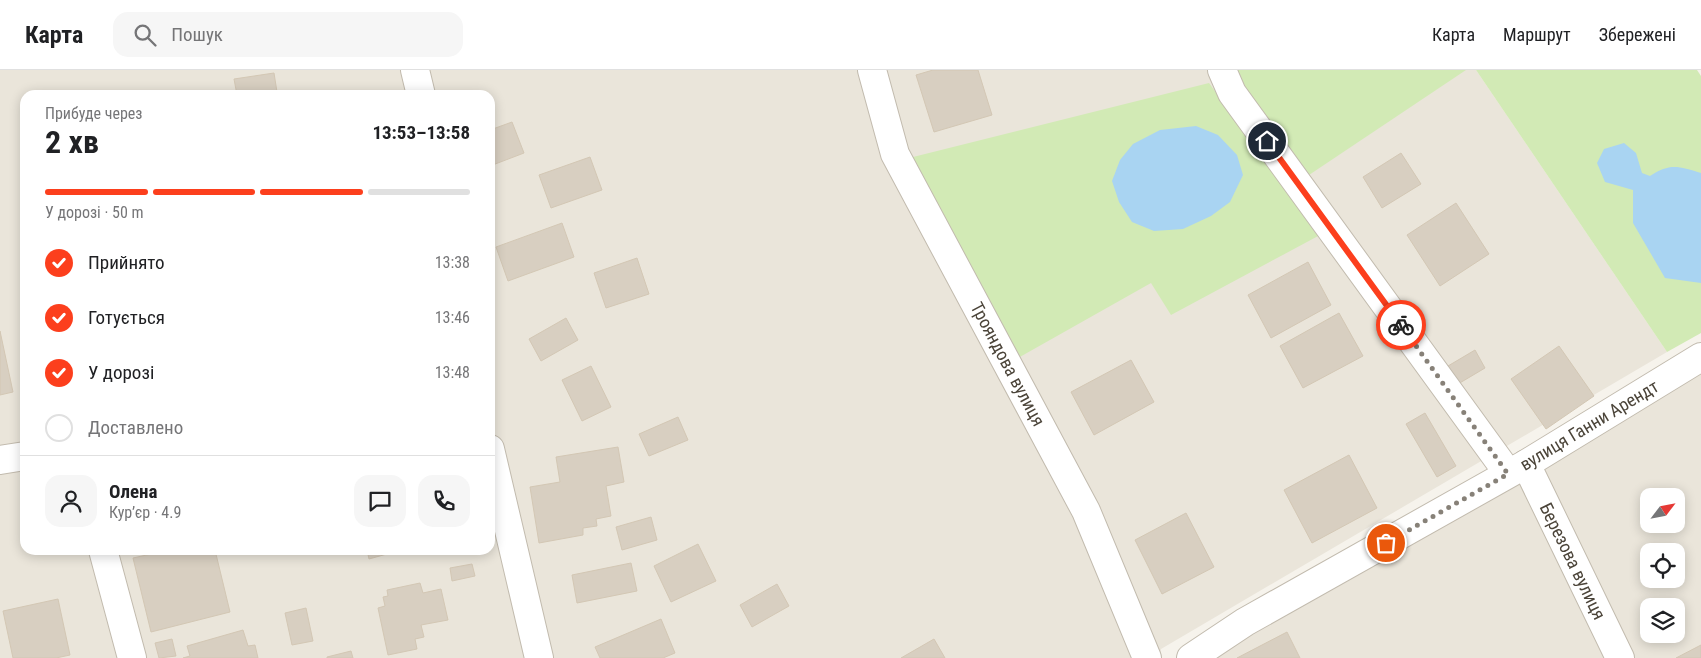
<!DOCTYPE html>
<html lang="uk">
<meta charset="utf-8">
<style>
body{margin:0;font-family:"Roboto Condensed",sans-serif;background:#f6f6f6;color:#202124;height:100vh;display:flex;flex-direction:column;font-size:19px;white-space:nowrap}
*{box-sizing:border-box;margin:0}
p{font-size:16px;color:#757577}
.icon{flex:none;width:28px;height:28px;fill:none;stroke:currentColor;stroke-width:2;stroke-linecap:round;stroke-linejoin:round}
.map{position:relative;flex:1;overflow:hidden}
.sheet{position:absolute;left:20px;top:20px;width:475px;height:465px;display:flex;flex-direction:column;background:#fff;border-radius:15px;box-shadow:0 2px 12px #0003}
.sheet>*{flex:none}
.needle{width:32px;rotate:58deg}
.buttons{position:absolute;left:1640px;top:418px;display:grid;gap:10px}
.buttons a{display:grid;place-items:center;width:45px;height:45px;border-radius:10px;background:#fff;box-shadow:0 2px 12px #0003;font-size:25px}
.pin{position:absolute;display:grid;place-items:center;width:42px;height:42px;color:#fff;margin:-21px;border:2px solid #fff;border-radius:50%;box-shadow:0 1px 5px #0007}
.courier{position:absolute;display:grid;place-items:center;width:50px;height:50px;margin:-25px;border:4px solid #fc3f1d;border-radius:50%;background:#fff;color:#222;box-shadow:0 1px 6px #0007}
.overview em{font-style:normal;font-weight:700}
.overview div{display:flex;flex-direction:column-reverse}
.overview{display:flex;align-items:center;justify-content:space-between;height:85px;padding:0 25px}
h1{font-size:32px;font-weight:700;line-height:38px}
.bar{display:grid;grid-template-columns:repeat(4,1fr);gap:8px 5px;align-content:center;height:60px;padding:0 25px}
.bar i{height:6px;border-radius:4px;background:#e0e0e0}
.bar .on{background:#fc3f1d}
.bar p{grid-column:span 4}
.line{display:flex;align-items:center;gap:12px;padding:0 25px;border-top:1px solid #e0e0e0}
.line div{flex:1}
.round{display:grid;place-items:center;flex:none;width:52px;height:52px;border-radius:15px;background:#f6f6f6}
ol{padding:0 25px;list-style:none}
li{display:flex;align-items:center;gap:15px;height:55px}
li p{margin-inline-start:auto}
li .icon{padding:5px;border-radius:50%;background:#fc3f1d;color:#fff;stroke-width:4}
li:last-child{color:#757577}
li i{width:28px;height:28px;border:2px solid #e0e0e0;border-radius:50%}
header{display:flex;align-items:center;gap:30px;box-sizing:border-box;height:70px;padding:0 25px;background:#fff;border-bottom:1px solid #e0e0e0}
header strong{font-size:24px}
nav{display:flex;gap:28px;margin-inline-start:auto;font-size:18px}
.search{width:350px;height:45px;background:#f6f6f6;display:flex;align-items:center;gap:12px;box-sizing:border-box;padding:0 18px;border-radius:15px;color:#757577;font-size:19px}
.map>svg:first-child{display:block}
.residential{fill:#eae5da;fill-rule:evenodd}
.green{fill:#d2eab5}
.water{fill:#a9d4f2}
.building{fill:#d8cfc1;stroke:#d3c7b4}
.lines{fill:none;stroke-linecap:round;stroke-linejoin:round}
.minor-casing{stroke:#c2bbae;stroke-width:30}
.minor{stroke:#fff;stroke-width:28}
.done{stroke:#878178;stroke-width:5;stroke-dasharray:0 9}
.route{stroke:#fc3f1d;stroke-width:6}
.labels{text-anchor:middle;dominant-baseline:central;stroke-width:5;stroke-linejoin:round;paint-order:stroke}
.street-label{font-size:18px;fill:#4b4439;stroke:#fff}
</style>
<header>
<strong>Карта</strong>
<div class="search"><svg class="icon" aria-label="search" viewBox="0 0 24 24"><circle cx="10" cy="10" r="6"/><path d="M15 15l6 6"/></svg>Пошук</div>
<nav><a>Карта</a><a>Маршрут</a><a>Збережені</a></nav>
</header>
<div class="map">
<svg width="1701" height="588" viewBox="0 0 1701 588">
<rect width="100%" height="100%" fill="#f6f3ec"/>
<g class="residential">
<path d="M0 0H1476L1667 282 1161 579 1160 588H0ZM25 25H490V480H25Z"/>
<path d="M1701 287V588H1200ZM1649 426H1676V454H1649ZM1649 481H1676V509H1649ZM1649 536H1676V564H1649Z"/>
</g>
<g class="green">
<polygon points="1234,0 1466,0 1306,107 1243,22"/>
<polygon points="1476,0 1697,0 1701,6 1701,263 1667,282"/>
<polygon points="1209,13 1320,165 1171,245 1151,213 1018,288 909,88"/>
</g>
<g class="water">
<polygon points="1196,56 1218,65 1237,85 1243,105 1230,132 1211,146 1183,159 1154,161 1132,152 1119,132 1112,111 1120,90 1133,74 1160,60"/>
<path d="M1624 73 1636 83 1642 103 1650 106C1670 93 1678 96 1701 103V213L1665 208 1633 153V120L1605 112 1597 93 1604 79Z"/>
</g>
<g class="building">
<polygon points="933,0 978,0 992,45 934,62 916,5"/>
<polygon points="274,3 277,22 261,25 237,25 234,9"/>
<polygon points="512,52 524,83 490,96 490,60"/>
<polygon points="1401,83 1421,114 1382,138 1363,107"/>
<polygon points="590,87 602,120 551,138 539,105"/>
<polygon points="1456,133 1489,184 1440,216 1407,165"/>
<polygon points="562,153 574,187 508,211 496,177"/>
<polygon points="637,188 649,224 606,238 594,203"/>
<polygon points="1308,192 1331,235 1271,268 1248,225"/>
<polygon points="1339,243 1363,286 1303,318 1280,276"/>
<polygon points="566,248 578,270 541,291 529,269"/>
<polygon points="0,261 13,322 0,325"/>
<polygon points="1559,276 1594,326 1546,359 1511,309"/>
<polygon points="1475,280 1485,298 1458,314 1448,296"/>
<polygon points="1131,290 1154,332 1094,365 1071,322"/>
<polygon points="591,296 611,337 582,351 562,310"/>
<polygon points="1425,343 1456,396 1437,407 1406,354"/>
<polygon points="678,347 688,370 649,386 639,364"/>
<polygon points="618,377 624,412 606,416 611,446 596,449 597,456 583,458 583,465 539,473 530,417 560,412 556,387"/>
<polygon points="1349,385 1377,438 1312,473 1284,420"/>
<polygon points="1186,443 1214,497 1162,524 1135,470"/>
<polygon points="651,447 657,470 622,480 616,457"/>
<polygon points="698,474 716,511 671,532 654,496"/>
<polygon points="169,480 215,480 230,542 151,562 133,488"/>
<polygon points="367,480 401,480 369,489"/>
<polygon points="631,493 637,521 577,533 572,505"/>
<polygon points="472,494 475,506 452,511 450,498"/>
<polygon points="420,513 423,523 441,519 448,550 421,555 424,567 415,569 417,579 388,585 378,538 385,536 383,527 388,526 387,520"/>
<polygon points="777,514 789,536 752,557 740,535"/>
<polygon points="58,529 70,585 56,588 13,588 3,541"/>
<polygon points="306,538 313,571 292,575 285,543"/>
<polygon points="661,549 675,583 663,588 600,588 595,577"/>
<polygon points="243,560 248,576 255,575 258,588 183,588 190,586 187,576"/>
<polygon points="1287,562 1300,588 1237,588"/>
<polygon points="172,569 176,586 159,588 155,573"/>
<polygon points="934,569 945,588 901,588"/>
<polygon points="1701,575 1701,588 1676,588"/>
<polygon points="351,581 353,588 327,588 327,587"/>
</g>
<g class="lines">
<defs>
<g id="minor">
<polyline points="415,0 421,25"/>
<polyline points="872,0 895,84 1086,441 1147,588"/>
<polyline points="1222,0 1232,23 1508,403"/>
<polyline points="490,379 539,588"/>
<polyline points="0,390 25,386"/>
<polyline points="1526,394 1620,588"/>
<polyline points="103,480 132,588"/>
<polyline points="1191,588 1245,552 1526,394 1701,287"/>
</g>
</defs>
<use href="#minor" class="minor-casing"/>
<use href="#minor" class="minor"/>
</g>
<g class="lines">
<polyline class="done" points="1386,473 1508,404 1401,255"/>
<polyline class="route" points="1267,71 1401,255"/>
</g>
<g class="labels">
<g class="street-label">
<text transform="translate(1008 294) rotate(62)">Трояндова вулиця</text>
<text transform="translate(1589 355) rotate(-31)">вулиця Ганни Арендт</text>
<text transform="translate(1573 491) rotate(64)">Березова вулиця</text>
</g>
</g>
</svg>
<div class="buttons">
<a><svg class="needle" viewBox="-14 -14 28 28"><path d="M0-13l5 13h-10z" fill="#e53935"/><path d="M0 13l5-13h-10z" fill="#757577"/></svg></a>
<a><svg class="icon" aria-label="locate" viewBox="0 0 24 24"><circle cx="12" cy="12" r="6"/><path d="M12 2v4M12 18v4M2 12h4M18 12h4"/></svg></a>
<a><svg class="icon" aria-label="layers" viewBox="0 0 24 24"><path d="M12 4l9 5-9 5-9-5zM3 14l9 5 9-5"/></svg></a>
</div>
<div class="pin" style="left:1386px;top:473px;background:#ea580c"><svg class="icon" aria-label="bag" viewBox="0 0 24 24"><path d="M5 8h14l-1 12H6zM9 8a3 3 0 0 1 6 0"/></svg></div>
<div class="pin" style="left:1267px;top:71px;background:#1f2937"><svg class="icon" aria-label="home" viewBox="0 0 24 24"><path d="M3 11l9-7 9 7M6 9v11h12V9"/></svg></div>
<div class="courier" style="left:1401px;top:255px"><svg class="icon" aria-label="bike" viewBox="0 0 24 24"><circle cx="6" cy="16" r="4"/><circle cx="18" cy="16" r="4"/><path d="M6 16l4-8h5l3 8M10 8l3 8H6M13 5h3"/></svg></div>
<section class="sheet">
<div class="overview"><div><h1>2 хв</h1><p>Прибуде через</p></div><em>13:53–13:58</em></div>
<div class="bar"><i class="on"></i><i class="on"></i><i class="on"></i><i></i><p>У дорозі · 50 m</p></div>
<ol>
<li><svg class="icon" aria-label="check" viewBox="0 0 24 24"><path d="M5 12l5 5 9-10"/></svg>Прийнято<p>13:38</p></li>
<li><svg class="icon" aria-label="check" viewBox="0 0 24 24"><path d="M5 12l5 5 9-10"/></svg>Готується<p>13:46</p></li>
<li><svg class="icon" aria-label="check" viewBox="0 0 24 24"><path d="M5 12l5 5 9-10"/></svg>У дорозі<p>13:48</p></li>
<li><i></i>Доставлено</li>
</ol>
<div class="line" style="height:90px"><a class="round"><svg class="icon" aria-label="person" viewBox="0 0 24 24"><circle cx="12" cy="8" r="4"/><path d="M4 21q1-7 8-7t8 7"/></svg></a><div><b>Олена</b><p>Кур’єр · 4.9</p></div><a class="round"><svg class="icon" aria-label="chat" viewBox="0 0 24 24"><path d="M4 5h16v11H9l-5 4z"/></svg></a><a class="round"><svg class="icon" aria-label="phone" viewBox="0 0 24 24"><path d="M5 4h4l2 5-3 2q2 4 5 5l2-3 5 2v4C11 20 4 13 5 4z"/></svg></a></div>
</section>
</div>
